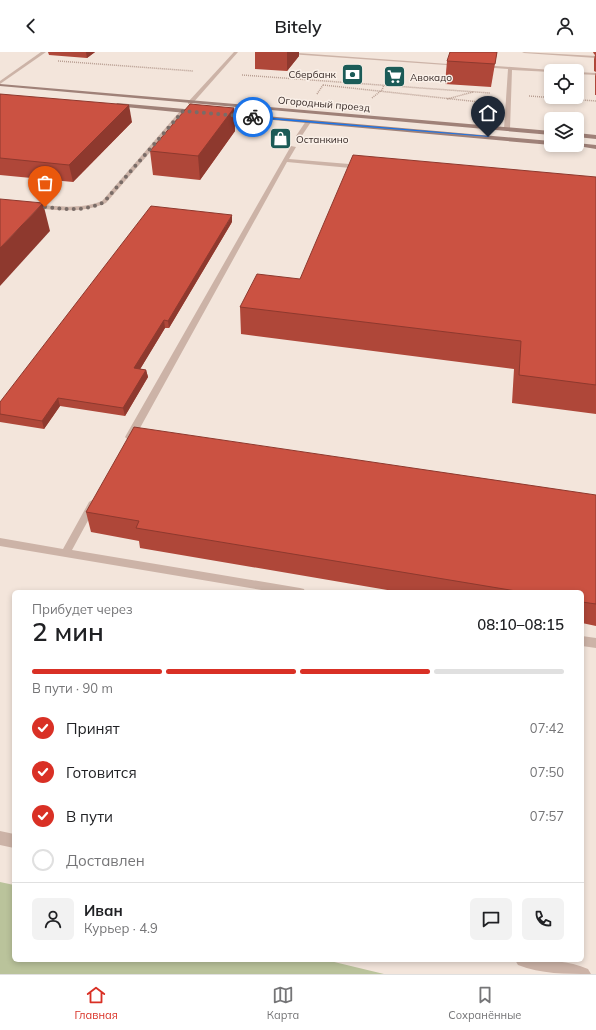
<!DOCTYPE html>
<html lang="ru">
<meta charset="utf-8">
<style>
body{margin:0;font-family:Mulish,sans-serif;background:#f2f2f2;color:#202124;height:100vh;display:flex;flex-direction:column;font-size:15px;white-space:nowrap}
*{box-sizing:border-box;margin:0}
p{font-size:13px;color:#757577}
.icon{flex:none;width:22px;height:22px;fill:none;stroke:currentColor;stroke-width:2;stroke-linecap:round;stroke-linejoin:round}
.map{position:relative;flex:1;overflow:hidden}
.panel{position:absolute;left:12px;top:538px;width:572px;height:372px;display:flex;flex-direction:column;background:#fff;border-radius:6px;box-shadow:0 2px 6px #0003}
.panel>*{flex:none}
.fabs{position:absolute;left:544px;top:12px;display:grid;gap:8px}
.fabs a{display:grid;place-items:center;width:40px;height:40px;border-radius:6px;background:#fff;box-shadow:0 2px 6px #0003;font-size:20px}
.pin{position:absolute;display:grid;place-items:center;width:34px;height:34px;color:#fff;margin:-41px -17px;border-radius:50% 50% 50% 0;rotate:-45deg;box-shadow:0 0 4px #0007}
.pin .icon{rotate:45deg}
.courier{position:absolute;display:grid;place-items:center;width:40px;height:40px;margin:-20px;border:3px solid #1a73e8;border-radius:50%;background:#fff;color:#222;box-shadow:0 1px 5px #0007}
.overview em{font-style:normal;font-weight:600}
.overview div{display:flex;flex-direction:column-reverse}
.overview{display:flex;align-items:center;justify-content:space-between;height:68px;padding:0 20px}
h1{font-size:26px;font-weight:600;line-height:30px}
.bar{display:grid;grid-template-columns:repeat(4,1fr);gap:6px 4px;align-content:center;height:48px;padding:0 20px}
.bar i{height:5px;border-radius:3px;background:#e0e0e0}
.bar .selected{background:#d93025}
.bar p{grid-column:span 4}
.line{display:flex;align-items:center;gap:10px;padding:0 20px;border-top:1px solid #e0e0e0}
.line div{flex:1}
.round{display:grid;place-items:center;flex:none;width:42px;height:42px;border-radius:6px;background:#f2f2f2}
ol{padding:0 20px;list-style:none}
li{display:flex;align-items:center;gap:12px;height:44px}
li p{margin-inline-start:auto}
li .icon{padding:4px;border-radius:50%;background:#d93025;color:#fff;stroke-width:4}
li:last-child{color:#757577}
li i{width:22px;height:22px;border:2px solid #e0e0e0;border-radius:50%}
header{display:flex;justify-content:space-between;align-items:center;height:52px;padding:0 20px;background:#fff;font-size:18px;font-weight:600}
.tab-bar{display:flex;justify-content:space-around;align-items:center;height:56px;border-top:1px solid #e0e0e0;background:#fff;font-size:11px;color:#757577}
.tab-bar a{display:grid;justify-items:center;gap:2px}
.tab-bar .selected{color:#d93025}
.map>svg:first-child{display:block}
.green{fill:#bac39b}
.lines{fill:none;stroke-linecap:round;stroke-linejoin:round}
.path{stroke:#b79d91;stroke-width:1.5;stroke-dasharray:1 1;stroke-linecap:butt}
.lane{fill:#ccb3a7;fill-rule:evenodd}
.street{fill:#ccb3a7;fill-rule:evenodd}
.secondary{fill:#9f8178;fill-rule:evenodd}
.wall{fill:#af4739}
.shaded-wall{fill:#8e392e}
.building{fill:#cb5242;stroke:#8e392e}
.route{fill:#1a73e8}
.done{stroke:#796c67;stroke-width:4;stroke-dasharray:0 7.2}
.labels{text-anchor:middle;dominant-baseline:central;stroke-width:3;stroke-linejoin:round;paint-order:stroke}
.far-poi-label{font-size:10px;fill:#382b28;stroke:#faf0e8;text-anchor:start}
.far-street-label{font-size:10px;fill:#382b28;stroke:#faf0e8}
</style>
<header><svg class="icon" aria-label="back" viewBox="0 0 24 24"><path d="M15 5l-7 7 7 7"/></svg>Bitely<svg class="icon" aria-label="person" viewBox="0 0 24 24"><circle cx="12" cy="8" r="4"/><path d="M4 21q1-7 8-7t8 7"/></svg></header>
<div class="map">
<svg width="596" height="922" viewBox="0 0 596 922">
<rect width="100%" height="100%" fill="#f3e5db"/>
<polygon class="green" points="0,830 14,833 14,908 326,908 384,922 0,922"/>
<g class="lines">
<g class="path">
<polyline points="58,9 193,19"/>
<polyline points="242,23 490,41"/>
<polyline points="323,33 489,51"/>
<polyline points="317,42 323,33"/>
<polyline points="529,44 596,49"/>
<polyline points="372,46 382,38 384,33"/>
<polyline points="447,47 473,40"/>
</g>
<g class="lane">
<polygon points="41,0 46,0 0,32 0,29"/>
<polygon points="234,0 238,0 192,52 188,52 188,50"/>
<polygon points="261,0 284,0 462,13 460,14"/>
<polygon points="522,0 596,4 596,6 524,1"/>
<polygon points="482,13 552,18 554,19 551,19 551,20 512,18 510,77 507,79 504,77 508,17 480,15"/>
<polygon points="577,20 596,21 596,23 577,22"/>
<path d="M181 58 186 59 106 151C86 160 66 159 44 157 39 157 33 157 29 154L32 152C56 154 79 158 102 149Z"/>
<polygon points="306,69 311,70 301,85 297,85 296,84"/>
<polygon points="291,94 296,95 289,107 361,113 364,115 361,117 287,110 135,385 130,388 127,387 125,385"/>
<polygon points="92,448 97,452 72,498 300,536 304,537 305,540 274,540 0,494 0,486 63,497 89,450"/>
<polygon points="582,584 596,586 596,596 582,594"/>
</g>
<g class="street">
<polygon points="0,779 14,782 14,796 0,793"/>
<path d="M515 908C540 908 565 907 588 917L591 922C566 922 541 922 518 913Z"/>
</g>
<g class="secondary">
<polygon points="0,32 551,79 551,83 0,34"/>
<polygon points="117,51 196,58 199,60 196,62 115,54"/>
<polygon points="220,60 551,89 551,93 218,63 217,62"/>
<polygon points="577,81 596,83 596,87 577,85"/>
<polygon points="577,91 596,93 596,97 572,93 577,93"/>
</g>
</g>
<g class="wall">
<polygon points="48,0 95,0 87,6 49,3"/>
<polygon points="255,0 299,0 299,4 287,19 255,17"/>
<polygon points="497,0 491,35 445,32 447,9"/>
<polygon points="593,0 596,0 596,43 595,43 595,24 596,20 594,19 594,7 595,3 594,2"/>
<polygon points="0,42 132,70 73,130 0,123"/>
<polygon points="234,56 235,79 200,128 153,123 150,99"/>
<polygon points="596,125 596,362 512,351 514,317 241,282 240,255 300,227"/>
<polygon points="232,170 169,276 165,276 140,317 146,318 148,325 125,364 60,354 44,377 0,370 0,350"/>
<polygon points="596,443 596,574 582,571 582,540 399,540 140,496 139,489 91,480 86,460"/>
</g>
<g class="shaded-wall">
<polygon points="86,0 95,0 87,6"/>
<polygon points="287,0 299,0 299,4 287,19"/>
<polygon points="129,53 132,70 73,130 69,113"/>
<polygon points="234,56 235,79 200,128 198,104"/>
<polygon points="43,151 50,179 0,234 0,196"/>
<polygon points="232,163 232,170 169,276 168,269"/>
<polygon points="164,268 165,276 136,324 134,316"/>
<polygon points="146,318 148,325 125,364 123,356"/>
<polygon points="58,346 60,354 44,377 42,369"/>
</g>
<g class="building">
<polygon points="450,0 497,0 495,12 447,9"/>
<polygon points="0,42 129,53 69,113 0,106"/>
<polygon points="190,52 234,56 198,104 150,99"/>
<polygon points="353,103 596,125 596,333 519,323 521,289 240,255 257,222 300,227"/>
<polygon points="0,147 43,151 0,196"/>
<polygon points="151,154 232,163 168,269 164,268 134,316 146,318 123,356 58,346 42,369 0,362 0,350"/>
<polygon points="134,375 596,443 596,552 582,550 582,540 522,540 136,476 139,469 86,460"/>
</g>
<polygon class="route" points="252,64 488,84 490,85 253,66"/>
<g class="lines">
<path class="done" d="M45 155C66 157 84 160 104 150L183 59 253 65"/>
</g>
<defs>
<symbol id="bank-square" viewBox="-11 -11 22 22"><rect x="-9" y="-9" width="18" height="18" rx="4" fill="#1b5b57" stroke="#faf0e8"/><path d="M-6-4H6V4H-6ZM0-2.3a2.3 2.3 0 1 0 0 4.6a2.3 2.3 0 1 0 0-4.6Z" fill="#fff"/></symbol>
<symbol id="supermarket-square" viewBox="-11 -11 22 22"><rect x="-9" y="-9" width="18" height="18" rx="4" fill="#1b5b57" stroke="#faf0e8"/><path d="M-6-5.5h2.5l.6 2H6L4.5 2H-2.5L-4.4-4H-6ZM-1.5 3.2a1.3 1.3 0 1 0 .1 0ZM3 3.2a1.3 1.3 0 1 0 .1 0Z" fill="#fff"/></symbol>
<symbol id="shop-square" viewBox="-11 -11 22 22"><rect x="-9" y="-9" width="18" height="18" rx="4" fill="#1b5b57" stroke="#faf0e8"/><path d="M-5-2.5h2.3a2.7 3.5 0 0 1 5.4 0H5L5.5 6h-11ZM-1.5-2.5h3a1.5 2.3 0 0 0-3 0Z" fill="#fff"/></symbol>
</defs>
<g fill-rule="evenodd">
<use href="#bank-square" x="340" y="10" width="25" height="25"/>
<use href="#supermarket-square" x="382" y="12" width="25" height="25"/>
<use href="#shop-square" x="268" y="74" width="25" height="25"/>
</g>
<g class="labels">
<g class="far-poi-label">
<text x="336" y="22" text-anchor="end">Сбербанк</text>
<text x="410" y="25">Авокадо</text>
<text x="296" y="87">Останкино</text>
</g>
<g class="far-street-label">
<text transform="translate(324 52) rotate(5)">Огородный проезд</text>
</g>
</g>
</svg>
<div class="fabs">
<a><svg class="icon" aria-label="locate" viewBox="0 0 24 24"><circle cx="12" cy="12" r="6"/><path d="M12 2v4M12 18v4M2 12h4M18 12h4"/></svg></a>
<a><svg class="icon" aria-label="layers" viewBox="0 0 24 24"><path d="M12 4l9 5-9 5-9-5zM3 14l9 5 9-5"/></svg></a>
</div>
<div class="pin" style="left:45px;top:155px;background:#ea580c"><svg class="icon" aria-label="bag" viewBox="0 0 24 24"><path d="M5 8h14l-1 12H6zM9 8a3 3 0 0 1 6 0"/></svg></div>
<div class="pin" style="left:488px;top:85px;background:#1f2937"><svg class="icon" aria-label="home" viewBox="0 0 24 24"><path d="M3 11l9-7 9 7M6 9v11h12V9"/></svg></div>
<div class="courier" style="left:253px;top:65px"><svg class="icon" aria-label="bike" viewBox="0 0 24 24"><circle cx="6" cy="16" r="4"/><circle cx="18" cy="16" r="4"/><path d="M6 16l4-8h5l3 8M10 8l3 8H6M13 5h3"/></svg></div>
<section class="panel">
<div class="overview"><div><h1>2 мин</h1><p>Прибудет через</p></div><em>08:10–08:15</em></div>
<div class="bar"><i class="selected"></i><i class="selected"></i><i class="selected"></i><i></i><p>В пути · 90 m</p></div>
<ol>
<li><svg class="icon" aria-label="check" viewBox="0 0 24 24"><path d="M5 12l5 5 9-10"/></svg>Принят<p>07:42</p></li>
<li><svg class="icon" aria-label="check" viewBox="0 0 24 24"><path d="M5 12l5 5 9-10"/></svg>Готовится<p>07:50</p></li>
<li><svg class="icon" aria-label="check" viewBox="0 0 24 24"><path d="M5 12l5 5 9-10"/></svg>В пути<p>07:57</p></li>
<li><i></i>Доставлен</li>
</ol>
<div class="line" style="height:72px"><a class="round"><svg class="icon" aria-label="person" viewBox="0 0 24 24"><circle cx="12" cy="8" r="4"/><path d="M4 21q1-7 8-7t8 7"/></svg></a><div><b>Иван</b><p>Курьер · 4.9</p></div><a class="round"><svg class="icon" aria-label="chat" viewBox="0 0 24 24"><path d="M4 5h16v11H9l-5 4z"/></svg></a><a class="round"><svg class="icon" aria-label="phone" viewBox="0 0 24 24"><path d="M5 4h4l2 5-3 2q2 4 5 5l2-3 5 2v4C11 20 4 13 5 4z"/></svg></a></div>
</section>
</div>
<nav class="tab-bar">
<a class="selected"><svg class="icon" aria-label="home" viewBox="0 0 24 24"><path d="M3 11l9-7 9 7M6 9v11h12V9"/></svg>Главная</a>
<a><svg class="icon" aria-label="map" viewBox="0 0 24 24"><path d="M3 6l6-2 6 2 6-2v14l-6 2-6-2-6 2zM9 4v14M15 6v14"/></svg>Карта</a>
<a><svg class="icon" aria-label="saved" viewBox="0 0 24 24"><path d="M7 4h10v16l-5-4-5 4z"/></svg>Сохранённые</a>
</nav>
